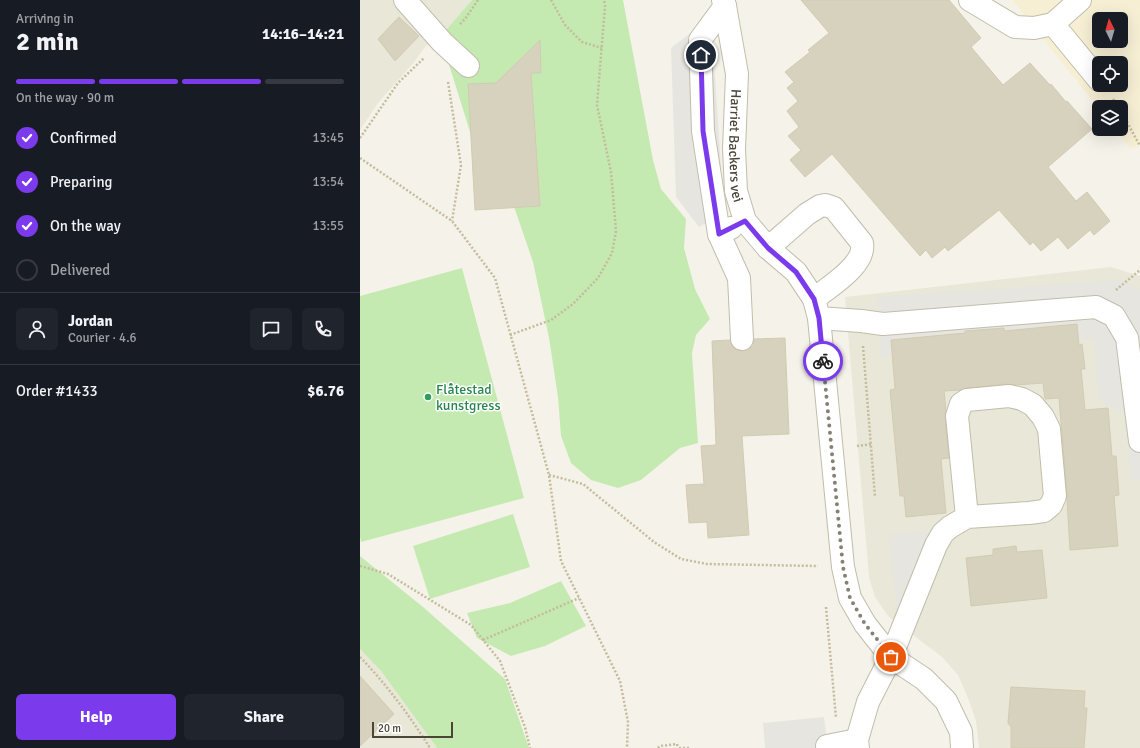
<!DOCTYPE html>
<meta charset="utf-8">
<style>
body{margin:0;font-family:Signika,sans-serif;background:#20242c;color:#f1f3f6;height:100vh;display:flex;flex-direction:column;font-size:15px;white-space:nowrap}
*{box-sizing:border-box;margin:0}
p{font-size:13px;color:#9ea1a6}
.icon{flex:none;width:22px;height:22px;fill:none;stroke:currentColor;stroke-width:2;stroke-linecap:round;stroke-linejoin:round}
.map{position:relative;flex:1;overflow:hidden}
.panel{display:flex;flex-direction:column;background:#171b24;width:360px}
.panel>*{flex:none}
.needle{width:26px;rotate:355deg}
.controls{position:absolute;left:732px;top:12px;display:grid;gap:8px}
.controls a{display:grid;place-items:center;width:36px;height:36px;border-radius:6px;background:#171b24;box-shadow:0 4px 16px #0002;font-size:20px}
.scale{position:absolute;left:12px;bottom:10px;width:81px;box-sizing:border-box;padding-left:4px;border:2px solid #494537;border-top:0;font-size:11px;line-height:14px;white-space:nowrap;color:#494537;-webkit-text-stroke:3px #fff;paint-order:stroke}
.pin{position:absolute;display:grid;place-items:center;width:34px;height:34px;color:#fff;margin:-17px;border:2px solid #fff;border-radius:50%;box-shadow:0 1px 4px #0007}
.courier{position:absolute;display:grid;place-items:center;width:40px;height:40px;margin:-20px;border:3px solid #7c3aed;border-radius:50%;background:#fff;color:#222;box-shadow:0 1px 5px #0007}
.headline em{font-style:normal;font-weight:700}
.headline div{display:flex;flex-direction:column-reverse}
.headline{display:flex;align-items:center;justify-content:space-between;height:68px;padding:0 16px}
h1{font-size:26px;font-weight:700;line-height:30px}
.bar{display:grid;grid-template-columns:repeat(4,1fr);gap:6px 4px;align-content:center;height:48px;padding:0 16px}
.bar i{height:5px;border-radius:3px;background:#363941}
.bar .on{background:#7c3aed}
.bar p{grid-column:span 4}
.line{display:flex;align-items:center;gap:10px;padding:0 16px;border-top:1px solid #363941}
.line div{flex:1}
.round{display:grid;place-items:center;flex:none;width:42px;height:42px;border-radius:6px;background:#20242c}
ol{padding:0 16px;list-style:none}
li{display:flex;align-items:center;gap:12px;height:44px}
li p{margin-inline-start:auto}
li .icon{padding:4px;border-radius:50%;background:#7c3aed;color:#fff;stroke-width:4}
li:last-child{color:#9ea1a6}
li i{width:22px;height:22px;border:2px solid #363941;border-radius:50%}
.action{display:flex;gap:8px;margin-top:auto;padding:8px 16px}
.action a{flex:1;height:46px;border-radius:6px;background:#7c3aed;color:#fff;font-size:16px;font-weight:700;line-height:46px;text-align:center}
.action a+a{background:#20242c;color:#f1f3f6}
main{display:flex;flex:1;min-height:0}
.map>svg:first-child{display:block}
.residential{fill:#e9e7d7}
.commercial{fill:#f7efd4;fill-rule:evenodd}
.green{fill:#c5eab1}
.parking{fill:#e6e5e0}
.building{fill:#d7d2be;stroke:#d2cbb1}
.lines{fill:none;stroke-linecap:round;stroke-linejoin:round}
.minor-casing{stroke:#c1bdab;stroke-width:24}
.path{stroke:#c3bc9c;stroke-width:2.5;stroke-dasharray:2 2;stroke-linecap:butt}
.minor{stroke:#fff;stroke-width:22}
.done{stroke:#858275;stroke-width:4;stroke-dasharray:0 7.2}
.route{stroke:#7c3aed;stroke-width:5}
.leisure-dot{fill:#2e9e5b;stroke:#fff;stroke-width:1.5}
.labels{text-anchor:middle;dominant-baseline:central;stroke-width:3;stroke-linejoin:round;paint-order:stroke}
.street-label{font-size:14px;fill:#494537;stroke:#fff}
.leisure-label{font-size:14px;fill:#27864d;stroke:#fff;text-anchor:start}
</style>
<main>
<section class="panel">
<div class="headline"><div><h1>2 min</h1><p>Arriving in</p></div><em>14:16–14:21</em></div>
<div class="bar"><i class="on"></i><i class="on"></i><i class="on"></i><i></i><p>On the way · 90 m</p></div>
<ol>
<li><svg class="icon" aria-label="check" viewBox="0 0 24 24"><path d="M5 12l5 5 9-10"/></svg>Confirmed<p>13:45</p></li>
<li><svg class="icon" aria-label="check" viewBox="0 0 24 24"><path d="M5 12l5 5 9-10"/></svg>Preparing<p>13:54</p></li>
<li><svg class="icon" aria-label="check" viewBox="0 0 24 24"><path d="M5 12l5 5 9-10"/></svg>On the way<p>13:55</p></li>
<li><i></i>Delivered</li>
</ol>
<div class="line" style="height:72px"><a class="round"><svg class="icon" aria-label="person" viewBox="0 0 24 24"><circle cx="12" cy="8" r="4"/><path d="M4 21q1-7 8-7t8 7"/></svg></a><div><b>Jordan</b><p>Courier · 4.6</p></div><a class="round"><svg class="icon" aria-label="chat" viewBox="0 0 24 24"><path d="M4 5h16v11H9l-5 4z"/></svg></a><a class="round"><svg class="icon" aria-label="phone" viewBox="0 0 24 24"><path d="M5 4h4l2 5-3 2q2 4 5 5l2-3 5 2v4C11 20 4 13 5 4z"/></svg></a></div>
<div class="line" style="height:52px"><div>Order #1433</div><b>$6.76</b></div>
<div class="action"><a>Help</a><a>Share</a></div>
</section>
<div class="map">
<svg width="780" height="748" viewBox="0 0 780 748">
<rect width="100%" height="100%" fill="#f5f3e9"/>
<g class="residential">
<polygon points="0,0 112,0 86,30 64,48 55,61 18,103 0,130"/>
<polygon points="751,267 780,276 780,748 619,748 616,721 608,698 598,675 582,657 528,616 515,597 509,577 485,297"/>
<polygon points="0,649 21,671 77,748 0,748"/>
</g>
<path class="commercial" d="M652 0H780V145L770 148 755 129H761V107H739V109ZM739 19H761V41H739ZM739 63H761V85H739Z"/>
<g class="green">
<polygon points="112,0 263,0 293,160 301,189 326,219 324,248 335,289 350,319 336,335 332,353 338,443 320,448 281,480 258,488 231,480 211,463 201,436 198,397 189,338 173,262 152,201 111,135 86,55 86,30"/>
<polygon points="102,268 164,498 1,542 0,537 0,296"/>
<polygon points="153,514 170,567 70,599 53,546"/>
<polygon points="0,556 63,607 145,679 169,748 77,748 21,671 0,649"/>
<polygon points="201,581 226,626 185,646 151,656 117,638 107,613 150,603"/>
</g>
<g class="parking">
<polygon points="341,25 353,45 364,213 339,227 316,197 311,48"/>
<polygon points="761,280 780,290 780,480 771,481 766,414 739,400 734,338 521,357 517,297"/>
<polygon points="590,531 537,614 529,534"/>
<polygon points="464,717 468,748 405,748 403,723"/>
</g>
<g class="building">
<polygon points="441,0 589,0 621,38 611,47 643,85 670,63 690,85 691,84 706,102 707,101 732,129 688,167 716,201 727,192 750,221 734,235 730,230 708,249 698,237 681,251 673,242 670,245 639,210 588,251 585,247 572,258 566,250 560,256 472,154 445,177 430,160 441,150 428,136 439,127 427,111 438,101 427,88 434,82 425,72 450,52 448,50 469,33"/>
<polygon points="39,17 59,36 35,61 18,39"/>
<polygon points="180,40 181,73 171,73 180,206 115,210 108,84 136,83"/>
<polygon points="717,324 719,345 722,344 725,369 721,369 725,410 748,408 752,456 756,456 759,495 754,496 758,546 710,550 707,500 707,495 699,398 685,399 683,383 656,385 648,384 606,388 600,390 584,391 586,411 585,417 589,458 581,459 586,513 546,517 544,496 540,496 530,390 535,389 531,340 605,333 605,331 644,328 644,331"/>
<polygon points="425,338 429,434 382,436 389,535 348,538 347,522 329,523 326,485 344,484 341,446 356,445 352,341 370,340 372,346 376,350 382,351 389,349 393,345 394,339"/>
<polygon points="656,546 657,552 682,550 687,598 611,606 606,558 633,555 633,549"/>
<polygon points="0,676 34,714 0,746"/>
<polygon points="651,687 725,691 724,708 727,708 724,748 651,748 651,727 648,723"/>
</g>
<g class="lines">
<defs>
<g id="minor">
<polyline points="45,0 82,42 108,66"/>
<path id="s1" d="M363 0 365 6 377 74 374 149 376 191 385 221 408 248 436 272 454 299 459 318 483 567 490 598 505 624 531 657 564 679 586 701 601 732 602 748"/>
<polyline points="610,0 655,27 674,28 693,24 720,0"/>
<polyline points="693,24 739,80"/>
<polyline points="371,228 359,234 379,278 382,339"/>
<polyline points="359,234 343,131 340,40 365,6"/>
<path d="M408 248 447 214 460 206 465 205 474 208 502 243C506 265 470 286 454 299"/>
<polyline points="459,318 501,321 523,324 736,307 754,316 767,338 780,441"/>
<polyline points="467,746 497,740"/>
<polyline points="498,748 497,740 508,702 531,657 576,545 583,533 590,527 607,517 669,513 684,511 691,505 695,496 689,429 683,417 673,405 662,399 649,396 607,400 601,404 597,416 607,517"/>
</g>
</defs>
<use href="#minor" class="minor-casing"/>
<g class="path">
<polyline points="191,0 205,25 222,42 242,48"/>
<polyline points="100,24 105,19 118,0"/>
<polyline points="88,82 101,165 92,221"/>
<polyline points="753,99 759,107"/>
<polyline points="761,111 780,146"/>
<polyline points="0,138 38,83 64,58"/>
<polyline points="0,158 92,221 135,278 189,475 201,561 260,681 268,722 267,748"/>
<polyline points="756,290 780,270"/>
<polyline points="150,335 191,320 213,304 238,278 252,253 256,231 251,172 237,105 245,6 244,0"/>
<polyline points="503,346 515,497"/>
<polyline points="497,446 512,444"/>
<polyline points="189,475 223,484 294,542 321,559 347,564 458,566"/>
<polyline points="0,566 28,574 111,625 140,661 165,727 170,748"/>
<polyline points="466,607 476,718"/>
<polyline points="123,640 219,598"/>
<path d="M0 657C27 685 49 715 70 748"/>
<polyline points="298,748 300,746 317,744 318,748"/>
<polyline points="319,748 329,748"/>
</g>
<use href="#minor" class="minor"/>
</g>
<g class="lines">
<polyline class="done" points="463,361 483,567 490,598 505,624 531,657"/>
<polyline class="route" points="341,55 343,131 359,234 385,221 408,248 436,272 454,299 459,318 463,361"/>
</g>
<circle class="leisure-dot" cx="68" cy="397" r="4"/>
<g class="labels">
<g class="street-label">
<text stroke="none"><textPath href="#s1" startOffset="147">Harriet Backers vei</textPath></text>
</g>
<g class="leisure-label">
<text x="76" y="389">Flåtestad<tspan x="76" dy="16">kunstgress</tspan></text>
</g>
</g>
</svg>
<div class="controls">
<a><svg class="needle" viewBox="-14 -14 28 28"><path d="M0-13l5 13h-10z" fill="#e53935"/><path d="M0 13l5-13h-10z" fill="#9ea1a6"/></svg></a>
<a><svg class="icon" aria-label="locate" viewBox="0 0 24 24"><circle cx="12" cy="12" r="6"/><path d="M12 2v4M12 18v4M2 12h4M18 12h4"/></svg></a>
<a><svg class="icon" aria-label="layers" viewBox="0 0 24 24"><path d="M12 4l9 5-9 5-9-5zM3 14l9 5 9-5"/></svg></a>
</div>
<div class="scale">20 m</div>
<div class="pin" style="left:531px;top:657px;background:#ea580c"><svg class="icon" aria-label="bag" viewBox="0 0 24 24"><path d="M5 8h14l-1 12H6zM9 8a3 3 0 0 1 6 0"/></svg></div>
<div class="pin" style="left:341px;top:55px;background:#1f2937"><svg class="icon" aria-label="home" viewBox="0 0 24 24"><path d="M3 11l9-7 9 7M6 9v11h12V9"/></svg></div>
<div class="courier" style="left:463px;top:361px"><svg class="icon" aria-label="bike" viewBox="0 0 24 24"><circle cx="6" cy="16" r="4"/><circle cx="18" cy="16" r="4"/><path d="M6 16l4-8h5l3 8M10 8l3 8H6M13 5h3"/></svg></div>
</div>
</main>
